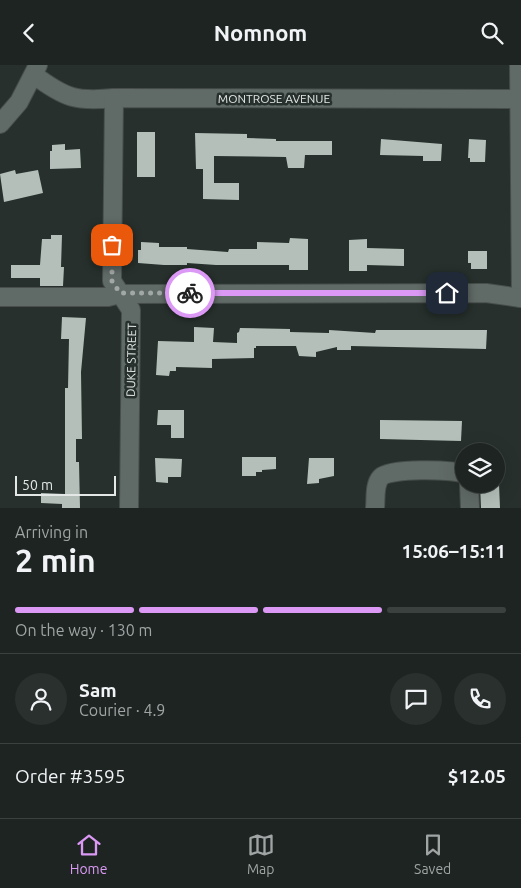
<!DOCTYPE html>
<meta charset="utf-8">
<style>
body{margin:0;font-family:Ubuntu,sans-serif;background:#2a302e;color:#f1f3f6;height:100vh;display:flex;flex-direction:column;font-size:19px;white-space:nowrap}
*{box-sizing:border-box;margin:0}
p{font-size:16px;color:#a0a4a5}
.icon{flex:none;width:28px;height:28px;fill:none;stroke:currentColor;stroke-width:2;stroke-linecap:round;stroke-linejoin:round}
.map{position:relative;height:443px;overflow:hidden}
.sheet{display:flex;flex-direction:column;background:#1d2421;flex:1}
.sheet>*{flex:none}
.buttons{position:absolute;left:455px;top:378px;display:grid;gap:10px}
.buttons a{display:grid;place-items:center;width:50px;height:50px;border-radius:50%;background:#1d2421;box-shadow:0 5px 20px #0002,0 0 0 1px #3b413f;font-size:25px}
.scale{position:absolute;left:15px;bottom:12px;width:101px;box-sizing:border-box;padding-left:5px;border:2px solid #e3e8e6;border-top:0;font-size:14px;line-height:18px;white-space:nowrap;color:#e3e8e6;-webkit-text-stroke:4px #27302c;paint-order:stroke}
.pin{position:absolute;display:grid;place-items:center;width:42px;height:42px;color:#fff;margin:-21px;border-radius:10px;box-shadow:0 2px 8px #0006}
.courier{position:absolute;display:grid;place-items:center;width:50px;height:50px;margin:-25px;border:4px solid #db99f5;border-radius:50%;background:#fff;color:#222;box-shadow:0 1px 6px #0007}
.headline em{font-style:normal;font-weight:700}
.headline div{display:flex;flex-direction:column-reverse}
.headline{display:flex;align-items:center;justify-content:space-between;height:85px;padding:0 15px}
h1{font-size:32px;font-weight:700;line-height:38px}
.bar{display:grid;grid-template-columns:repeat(4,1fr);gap:8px 5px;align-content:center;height:60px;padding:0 15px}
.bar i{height:6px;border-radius:4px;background:#3b413f}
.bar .selected{background:#db99f5}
.bar p{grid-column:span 4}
.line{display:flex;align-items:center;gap:12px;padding:0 15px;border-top:1px solid #3b413f}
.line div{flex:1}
.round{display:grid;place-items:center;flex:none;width:52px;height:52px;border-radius:26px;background:#2a302e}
header{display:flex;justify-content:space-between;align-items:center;height:65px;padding:0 15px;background:#1d2421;font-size:22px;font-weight:700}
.menu{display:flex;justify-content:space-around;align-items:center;height:70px;border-top:1px solid #3b413f;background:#1d2421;font-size:14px;color:#a0a4a5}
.menu a{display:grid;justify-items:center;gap:2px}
.menu .selected{color:#db99f5}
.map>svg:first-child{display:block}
.building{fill:#b4bfba}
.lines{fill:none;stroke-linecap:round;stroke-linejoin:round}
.minor-casing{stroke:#474e4b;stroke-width:20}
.minor{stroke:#606a66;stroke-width:18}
.done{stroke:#a1a8a5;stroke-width:5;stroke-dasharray:0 9}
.route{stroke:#db99f5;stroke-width:6}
.labels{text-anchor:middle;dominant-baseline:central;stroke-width:5;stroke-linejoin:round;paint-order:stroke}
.street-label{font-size:12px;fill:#e3e8e6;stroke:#27302c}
</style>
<header><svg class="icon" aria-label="back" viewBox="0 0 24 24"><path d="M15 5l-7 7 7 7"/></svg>Nomnom<svg class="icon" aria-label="search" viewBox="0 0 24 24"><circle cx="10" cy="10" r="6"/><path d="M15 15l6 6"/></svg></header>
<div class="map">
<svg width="521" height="443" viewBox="0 0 521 443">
<rect width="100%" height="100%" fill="#27302c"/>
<g class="building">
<rect x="137" y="67" width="18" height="45"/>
<polygon points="195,68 247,69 247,73 276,74 276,76 332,76 332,90 305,90 304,103 288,103 286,92 214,91 214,118 239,118 239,135 203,134 203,104 196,104"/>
<polygon points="381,74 442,79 441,96 423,96 423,91 380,90"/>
<polygon points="469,74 486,75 485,97 470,97 470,93 468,93"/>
<polygon points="65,79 65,85 80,84 81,103 50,104 50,86 52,86 52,80"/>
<polygon points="15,105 16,109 38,105 43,128 4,137 0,109"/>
<polygon points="51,170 62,170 61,202 64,202 63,221 40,221 40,213 11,213 11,200 40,200 42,174 51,174"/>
<polygon points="290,173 308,174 308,205 289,205 289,200 216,200 187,198 187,200 164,200 138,198 138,185 141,185 141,177 159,178 159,182 187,182 187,184 228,187 229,184 257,184 257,177 289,178"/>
<polygon points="367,174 367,183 404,184 404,201 367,200 367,206 349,206 349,175"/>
<polygon points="468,186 487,186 487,204 471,204 471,198 468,198"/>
<polygon points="62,252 86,253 81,307 82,374 76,374 76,397 79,397 80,443 62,443 62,439 41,438 41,428 65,429 65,323 68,323 69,274 61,274"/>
<polygon points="194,262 214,263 213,277 237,278 237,268 239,267 240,263 290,264 290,267 329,268 329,265 375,268 376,265 487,265 486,284 351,281 351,285 337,285 337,282 316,287 316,292 299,291 296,281 256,281 256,283 254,283 254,293 212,294 212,303 176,302 176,306 170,306 169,311 156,310 158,276 194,277"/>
<polygon points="158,345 184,345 184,373 171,373 171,360 157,360"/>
<polygon points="380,355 462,356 461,376 380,374"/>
<polygon points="242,392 276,392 276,404 262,405 262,407 256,407 256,411 242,411"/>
<polygon points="155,393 182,394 181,412 168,412 168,418 156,417"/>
<polygon points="309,393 334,393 334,411 319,414 319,418 307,419"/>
<polygon points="480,419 499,419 500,443 481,443"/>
</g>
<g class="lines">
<defs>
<g id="minor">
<polyline points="519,0 521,233"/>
<path d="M34 10C65 33 76 37 114 33L521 34"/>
<polyline points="114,33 112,216 131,245 129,443"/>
<polyline points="0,59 19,37 38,0"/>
<polyline points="0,232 108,232 120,229 486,228 521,233"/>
<polyline points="469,419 470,443"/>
<path d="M375 443C376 434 374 419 381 412 390 403 452 404 464 409"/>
</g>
</defs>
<use href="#minor" class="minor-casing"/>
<use href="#minor" class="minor"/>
</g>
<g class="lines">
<polyline class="done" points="112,180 112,216 120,228 190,228"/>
<polyline class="route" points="190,228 447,228"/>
</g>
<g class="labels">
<g class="street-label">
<text x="274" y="33">MONTROSE AVENUE</text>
<text transform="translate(131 295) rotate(-89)">DUKE STREET</text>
</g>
</g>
</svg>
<div class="buttons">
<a><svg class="icon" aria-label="layers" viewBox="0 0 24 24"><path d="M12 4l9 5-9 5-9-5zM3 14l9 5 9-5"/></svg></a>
</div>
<div class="scale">50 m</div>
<div class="pin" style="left:112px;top:180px;background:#ea580c"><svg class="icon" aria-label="bag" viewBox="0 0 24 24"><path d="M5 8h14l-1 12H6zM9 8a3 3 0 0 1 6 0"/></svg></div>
<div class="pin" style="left:447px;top:228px;background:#1f2937"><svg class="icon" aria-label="home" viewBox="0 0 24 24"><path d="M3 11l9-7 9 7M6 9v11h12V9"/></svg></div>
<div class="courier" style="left:190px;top:228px"><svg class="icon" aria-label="bike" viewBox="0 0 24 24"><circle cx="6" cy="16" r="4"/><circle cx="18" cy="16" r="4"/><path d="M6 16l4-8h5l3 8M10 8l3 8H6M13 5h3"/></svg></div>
</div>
<section class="sheet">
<div class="headline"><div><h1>2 min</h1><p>Arriving in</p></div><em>15:06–15:11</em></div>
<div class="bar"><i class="selected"></i><i class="selected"></i><i class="selected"></i><i></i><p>On the way · 130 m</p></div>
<div class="line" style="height:90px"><a class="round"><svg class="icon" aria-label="person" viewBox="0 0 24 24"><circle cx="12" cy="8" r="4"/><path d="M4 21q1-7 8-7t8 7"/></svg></a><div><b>Sam</b><p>Courier · 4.9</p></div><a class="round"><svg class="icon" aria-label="chat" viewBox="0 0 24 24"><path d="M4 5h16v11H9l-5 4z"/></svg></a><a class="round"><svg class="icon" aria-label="phone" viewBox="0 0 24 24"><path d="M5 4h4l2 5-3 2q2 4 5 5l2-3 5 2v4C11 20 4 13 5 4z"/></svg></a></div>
<div class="line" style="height:65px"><div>Order #3595</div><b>$12.05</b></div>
</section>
<nav class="menu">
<a class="selected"><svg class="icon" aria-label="home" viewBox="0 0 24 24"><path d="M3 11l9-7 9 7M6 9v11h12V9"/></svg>Home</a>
<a><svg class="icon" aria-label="map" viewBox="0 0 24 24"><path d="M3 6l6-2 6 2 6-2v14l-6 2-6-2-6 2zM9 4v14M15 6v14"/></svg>Map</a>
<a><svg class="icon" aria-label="saved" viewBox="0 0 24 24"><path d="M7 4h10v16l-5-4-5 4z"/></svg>Saved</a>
</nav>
